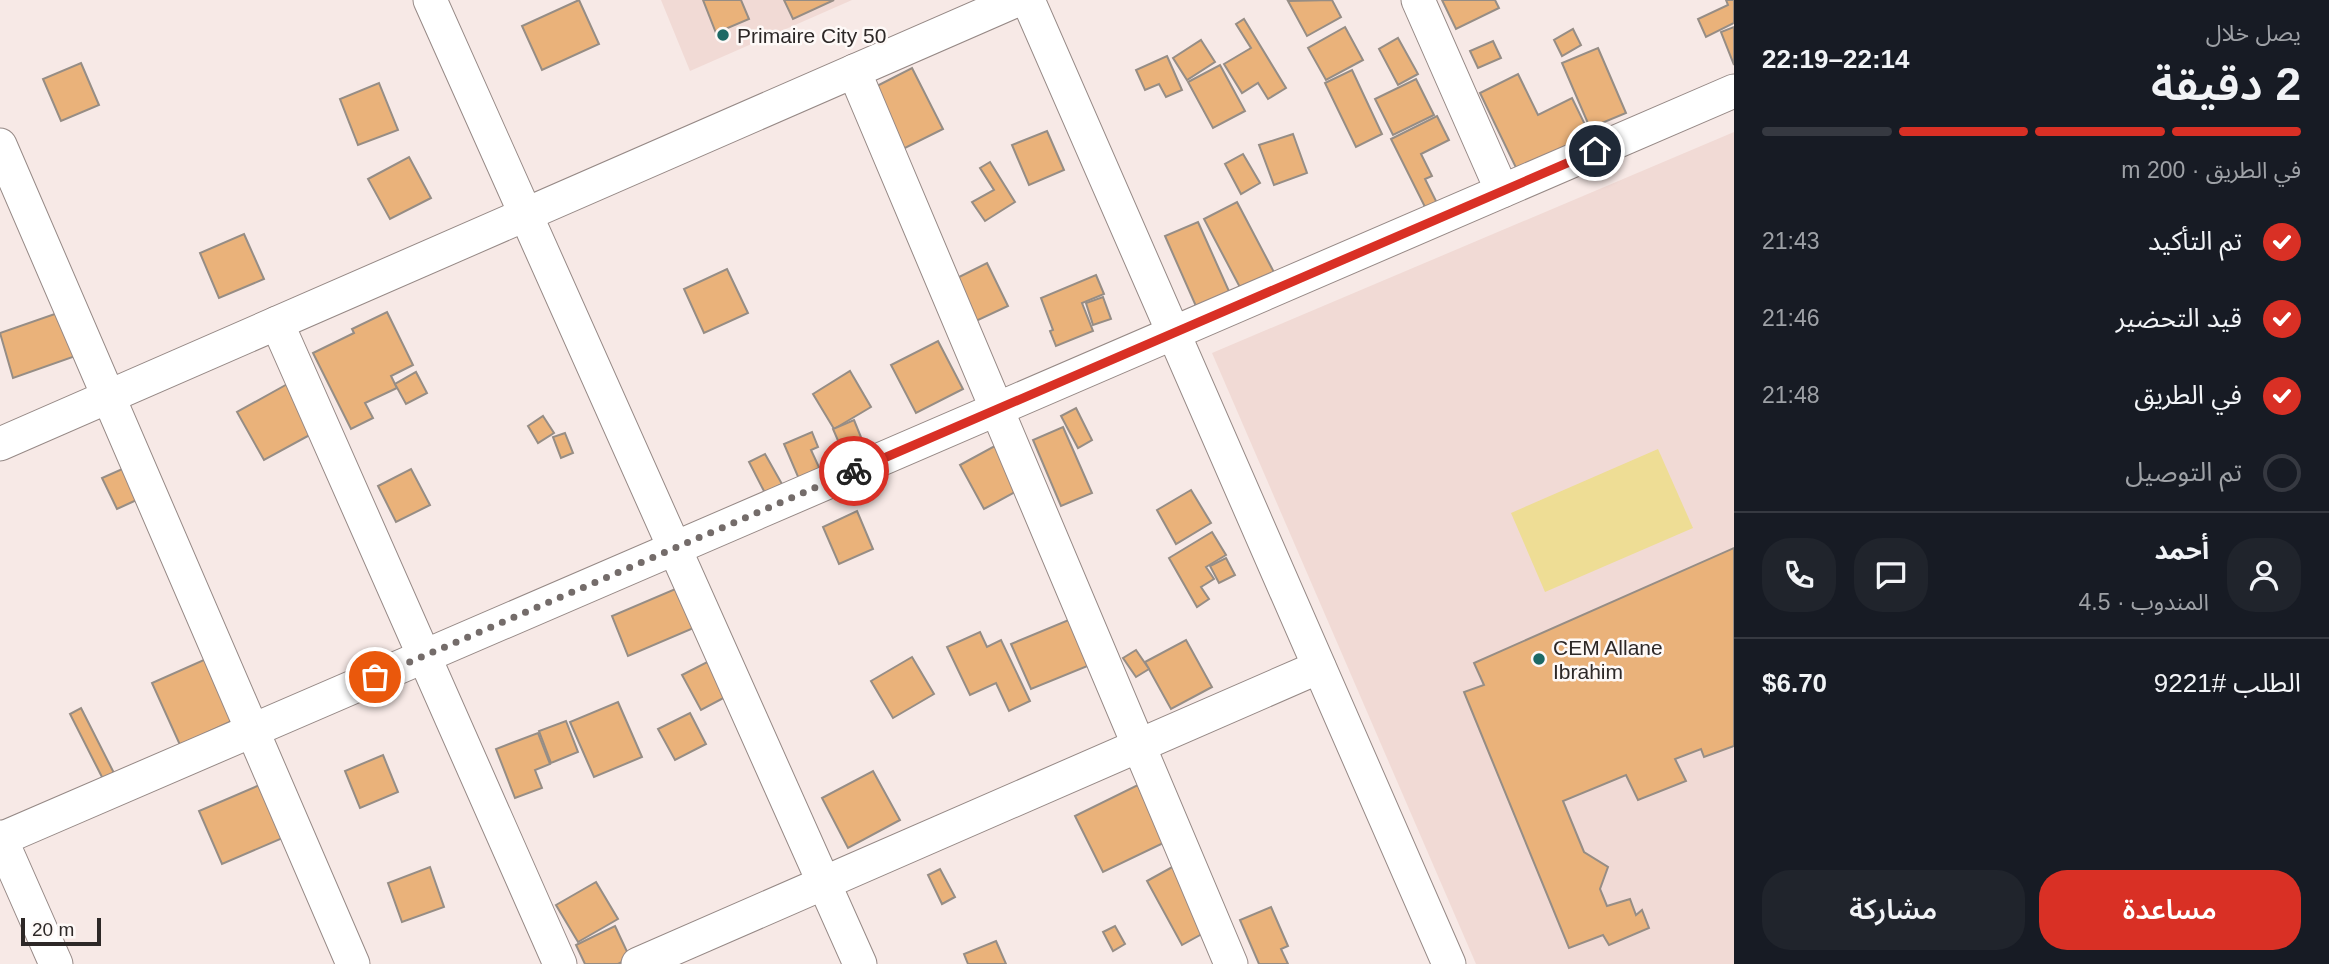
<!DOCTYPE html>
<html lang="ar">
<meta charset="utf-8">
<style>
body{margin:0;font-family:Arial,"Noto Sans Arabic",sans-serif;background:#20242c;color:#f1f3f6;direction:rtl;height:100vh;display:flex;flex-direction:column;font-size:26px;white-space:nowrap}
*{box-sizing:border-box;margin:0}
p{font-size:23px;color:#9ea1a6}
.icon{flex:none;width:38px;height:38px;fill:none;stroke:currentColor;stroke-width:2;stroke-linecap:round;stroke-linejoin:round}
.map{position:relative;flex:1;overflow:hidden;direction:ltr}
.panel{display:flex;flex-direction:column;background:#171b24;width:595px}
.panel>*{flex:none}
.scale{position:absolute;left:21px;bottom:18px;width:80px;box-sizing:border-box;padding-left:7px;border:4px solid #2d2827;border-top:0;font-size:19px;line-height:24px;white-space:nowrap;color:#2d2827;-webkit-text-stroke:5px #fef9f7;paint-order:stroke}
.pin{position:absolute;display:grid;place-items:center;width:60px;height:60px;color:#fff;margin:-30px;border:4px solid #fff;border-radius:50%;box-shadow:0 2px 7px #0007}
.courier{position:absolute;display:grid;place-items:center;width:70px;height:70px;margin:-35px;border:5px solid #d93025;border-radius:50%;background:#fff;color:#222;box-shadow:0 2px 9px #0007}
.overview em{font-style:normal;font-weight:600}
.overview div{display:flex;flex-direction:column-reverse}
.overview{display:flex;align-items:center;justify-content:space-between;height:119px;padding:0 28px}
h1{font-size:46px;font-weight:600;line-height:52px}
.bar{display:grid;grid-template-columns:repeat(4,1fr);gap:10px 7px;align-content:center;height:84px;padding:0 28px}
.bar i{height:9px;border-radius:5px;background:#363941}
.bar .active{background:#d93025}
.bar p{grid-column:span 4}
.line{display:flex;align-items:center;gap:18px;padding:0 28px;border-top:2px solid #363941}
.line div{flex:1}
.round{display:grid;place-items:center;flex:none;width:74px;height:74px;border-radius:28px;background:#20242c}
ol{padding:0 28px;list-style:none}
li{display:flex;align-items:center;gap:21px;height:77px}
li p{margin-inline-start:auto}
li .icon{padding:7px;border-radius:50%;background:#d93025;color:#fff;stroke-width:4}
li:last-child{color:#9ea1a6}
li i{width:38px;height:38px;border:4px solid #363941;border-radius:50%}
.button{display:flex;gap:14px;margin-top:auto;padding:14px 28px}
.button a{flex:1;height:80px;border-radius:28px;background:#d93025;color:#fff;font-size:28px;font-weight:600;line-height:80px;text-align:center}
.button a+a{background:#20242c;color:#f1f3f6}
main{display:flex;flex:1;min-height:0}
.map>svg:first-child{display:block}
.built{fill:#f1dad5}
.green{fill:#eedd95}
.building{fill:#eab27a;stroke:#968d85;stroke-width:2}
.lines{fill:none;stroke-linecap:round;stroke-linejoin:round}
.street-casing{stroke:#968986;stroke-width:35}
.street{stroke:#fff;stroke-width:33}
.done{stroke:#746c6a;stroke-width:7;stroke-dasharray:0 12.6}
.route{stroke:#d93025;stroke-width:9}
.poi-dot{fill:#1d6965;stroke:#fef9f7;stroke-width:2.5}
.labels{text-anchor:middle;dominant-baseline:central;stroke-width:5;stroke-linejoin:round;paint-order:stroke}
.poi-label{font-size:21px;fill:#2d2827;stroke:#fef9f7;text-anchor:start}
</style>
<main>
<section class="panel">
<div class="overview"><div><h1>2 دقيقة</h1><p>يصل خلال</p></div><em>22:14–22:19</em></div>
<div class="bar"><i class="active"></i><i class="active"></i><i class="active"></i><i></i><p>في الطريق · 200 m</p></div>
<ol>
<li><svg class="icon" aria-label="check" viewBox="0 0 24 24"><path d="M5 12l5 5 9-10"/></svg>تم التأكيد<p>21:43</p></li>
<li><svg class="icon" aria-label="check" viewBox="0 0 24 24"><path d="M5 12l5 5 9-10"/></svg>قيد التحضير<p>21:46</p></li>
<li><svg class="icon" aria-label="check" viewBox="0 0 24 24"><path d="M5 12l5 5 9-10"/></svg>في الطريق<p>21:48</p></li>
<li><i></i>تم التوصيل</li>
</ol>
<div class="line" style="height:126px"><a class="round"><svg class="icon" aria-label="person" viewBox="0 0 24 24"><circle cx="12" cy="8" r="4"/><path d="M4 21q1-7 8-7t8 7"/></svg></a><div><b>أحمد</b><p>المندوب · 4.5</p></div><a class="round"><svg class="icon" aria-label="chat" viewBox="0 0 24 24"><path d="M4 5h16v11H9l-5 4z"/></svg></a><a class="round"><svg class="icon" aria-label="phone" viewBox="0 0 24 24"><path d="M5 4h4l2 5-3 2q2 4 5 5l2-3 5 2v4C11 20 4 13 5 4z"/></svg></a></div>
<div class="line" style="height:91px"><div>الطلب #9221</div><b>$6.70</b></div>
<div class="button"><a>مساعدة</a><a>مشاركة</a></div>
</section>
<div class="map">
<svg width="1734" height="964" viewBox="0 0 1734 964">
<rect width="100%" height="100%" fill="#f7e9e6"/>
<g class="built">
<polygon points="661,0 852,0 690,71"/>
<polygon points="1734,132 1734,964 1476,964 1212,353"/>
</g>
<polygon class="green" points="1658,449 1693,528 1545,592 1511,513"/>
<g class="building">
<polygon points="579,0 599,44 542,70 522,26"/>
<polygon points="703,0 741,0 749,19 716,33"/>
<polygon points="784,0 834,0 793,19"/>
<polygon points="1332,0 1341,17 1307,36 1288,1"/>
<polygon points="1442,0 1495,0 1499,8 1456,29"/>
<polygon points="1726,0 1734,0 1734,23 1706,37 1698,19 1728,5"/>
<polygon points="1244,19 1286,88 1268,99 1258,83 1242,93 1224,64 1251,48 1236,24"/>
<polygon points="1345,27 1363,60 1326,80 1308,48"/>
<polygon points="1734,27 1734,65 1721,32"/>
<polygon points="1573,29 1581,45 1562,56 1554,40"/>
<polygon points="1398,38 1418,74 1398,85 1379,49"/>
<polygon points="1201,40 1215,62 1187,80 1173,58"/>
<polygon points="1493,41 1501,58 1478,68 1470,51"/>
<polygon points="1598,48 1626,113 1590,128 1562,63"/>
<polygon points="1167,56 1182,90 1166,97 1159,84 1145,90 1136,70"/>
<polygon points="81,63 99,105 61,121 43,79"/>
<polygon points="1220,65 1245,111 1213,128 1188,82"/>
<polygon points="912,68 943,129 903,149 871,89"/>
<polygon points="1352,70 1382,134 1356,147 1325,83"/>
<polygon points="1518,74 1538,115 1572,98 1593,141 1520,176 1480,93"/>
<polygon points="1416,79 1434,115 1393,135 1375,99"/>
<polygon points="379,83 398,130 358,145 340,99"/>
<polygon points="1437,116 1449,140 1421,154 1432,176 1425,179 1437,203 1426,209 1391,139"/>
<polygon points="1047,131 1064,170 1029,185 1012,145"/>
<polygon points="1293,134 1307,173 1274,185 1259,145"/>
<polygon points="1243,154 1260,183 1241,194 1225,164"/>
<polygon points="409,157 431,198 390,219 368,179"/>
<polygon points="990,162 1015,202 985,221 972,202 994,190 980,168"/>
<polygon points="1237,202 1277,278 1244,295 1204,219"/>
<polygon points="1198,222 1232,298 1199,313 1165,236"/>
<polygon points="244,234 264,279 219,298 200,253"/>
<polygon points="987,263 1008,306 976,321 955,279"/>
<polygon points="727,269 748,313 704,333 684,289"/>
<polygon points="1096,275 1104,294 1082,303 1093,331 1056,346 1050,331 1053,330 1041,298"/>
<polygon points="1103,297 1111,319 1093,325 1086,303"/>
<polygon points="72,308 87,352 13,378 0,333"/>
<polygon points="387,312 413,365 391,376 397,388 365,403 373,418 351,429 313,353 354,333 352,329"/>
<polygon points="938,341 963,389 916,413 891,365"/>
<polygon points="850,371 871,407 834,429 813,394"/>
<polygon points="416,372 427,393 406,404 395,384"/>
<polygon points="291,382 317,431 264,460 237,412"/>
<polygon points="1076,408 1092,440 1078,448 1061,416"/>
<polygon points="543,416 554,433 538,443 528,426"/>
<polygon points="854,420 869,457 849,466 833,429"/>
<polygon points="1063,427 1092,493 1061,506 1033,440"/>
<polygon points="812,432 818,447 811,450 823,476 802,486 784,444"/>
<polygon points="565,433 573,453 561,458 553,437"/>
<polygon points="1002,442 1026,486 984,509 960,465"/>
<polygon points="765,454 782,484 765,493 749,462"/>
<polygon points="138,462 152,493 117,509 102,478"/>
<polygon points="411,469 430,505 396,522 378,486"/>
<polygon points="1191,490 1211,523 1176,544 1157,510"/>
<polygon points="857,511 873,549 839,564 823,527"/>
<polygon points="1212,532 1226,555 1206,567 1214,579 1201,587 1209,599 1197,607 1169,558"/>
<polygon points="1734,548 1734,746 1704,757 1701,749 1675,759 1686,781 1638,800 1626,775 1563,801 1584,852 1608,867 1600,889 1607,906 1630,899 1636,915 1642,910 1649,928 1609,945 1603,935 1569,948 1464,692 1484,685 1474,663"/>
<polygon points="1226,558 1235,575 1219,583 1210,566"/>
<polygon points="687,584 703,624 628,656 612,616"/>
<polygon points="1071,619 1090,665 1031,689 1011,644"/>
<polygon points="980,632 987,647 1001,640 1030,701 1009,711 996,683 970,695 947,647"/>
<polygon points="1186,640 1212,687 1171,709 1145,662"/>
<polygon points="1136,650 1149,669 1136,677 1123,658"/>
<polygon points="912,657 934,694 893,718 871,681"/>
<polygon points="206,659 234,720 180,745 152,683"/>
<polygon points="713,659 731,694 701,710 682,675"/>
<polygon points="618,702 642,757 594,777 570,722"/>
<polygon points="81,708 116,777 105,783 70,714"/>
<polygon points="690,713 706,744 675,760 658,729"/>
<polygon points="566,721 578,752 551,763 539,731"/>
<polygon points="538,733 550,764 535,770 542,788 515,798 496,749"/>
<polygon points="383,755 398,792 360,808 345,771"/>
<polygon points="873,771 900,820 848,848 822,798"/>
<polygon points="1152,778 1180,835 1103,872 1075,816"/>
<polygon points="269,781 292,834 222,864 199,811"/>
<polygon points="1185,860 1209,930 1182,945 1147,881"/>
<polygon points="430,867 444,907 402,922 388,883"/>
<polygon points="940,869 955,897 942,904 928,875"/>
<polygon points="596,882 618,919 578,942 556,905"/>
<polygon points="1271,907 1288,946 1281,949 1288,964 1259,964 1240,920"/>
<polygon points="615,926 630,958 618,964 585,964 576,945"/>
<polygon points="1115,926 1125,944 1113,951 1103,932"/>
<polygon points="996,941 1006,964 968,964 964,954"/>
</g>
<g class="lines">
<defs>
<g id="street">
<polyline points="430,0 860,964"/>
<polyline points="1028,0 1449,964"/>
<polyline points="1418,0 1502,191"/>
<polyline points="854,71 1231,964"/>
<polyline points="0,145 353,964"/>
<polyline points="277,323 560,964"/>
<polyline points="0,444 1017,0"/>
<polyline points="0,837 56,964"/>
<polyline points="1,839 1734,91"/>
<polyline points="638,964 1319,667"/>
</g>
</defs>
<use href="#street" class="street-casing"/>
<use href="#street" class="street"/>
</g>
<g class="lines">
<polyline class="done" points="375,677 854,471"/>
<polyline class="route" points="854,471 1595,151"/>
</g>
<g class="poi-dot">
<circle cx="723" cy="35" r="7"/>
<circle cx="1539" cy="659" r="7"/>
</g>
<g class="labels">
<g class="poi-label">
<text x="737" y="35">Primaire City 50</text>
<text x="1553" y="647">CEM Allane<tspan x="1553" dy="24">Ibrahim</tspan></text>
</g>
</g>
</svg>
<div class="scale">20 m</div>
<div class="pin" style="left:375px;top:677px;background:#ea580c"><svg class="icon" aria-label="bag" viewBox="0 0 24 24"><path d="M5 8h14l-1 12H6zM9 8a3 3 0 0 1 6 0"/></svg></div>
<div class="pin" style="left:1595px;top:151px;background:#1f2937"><svg class="icon" aria-label="home" viewBox="0 0 24 24"><path d="M3 11l9-7 9 7M6 9v11h12V9"/></svg></div>
<div class="courier" style="left:854px;top:471px"><svg class="icon" aria-label="bike" viewBox="0 0 24 24"><circle cx="6" cy="16" r="4"/><circle cx="18" cy="16" r="4"/><path d="M6 16l4-8h5l3 8M10 8l3 8H6M13 5h3"/></svg></div>
</div>
</main>
